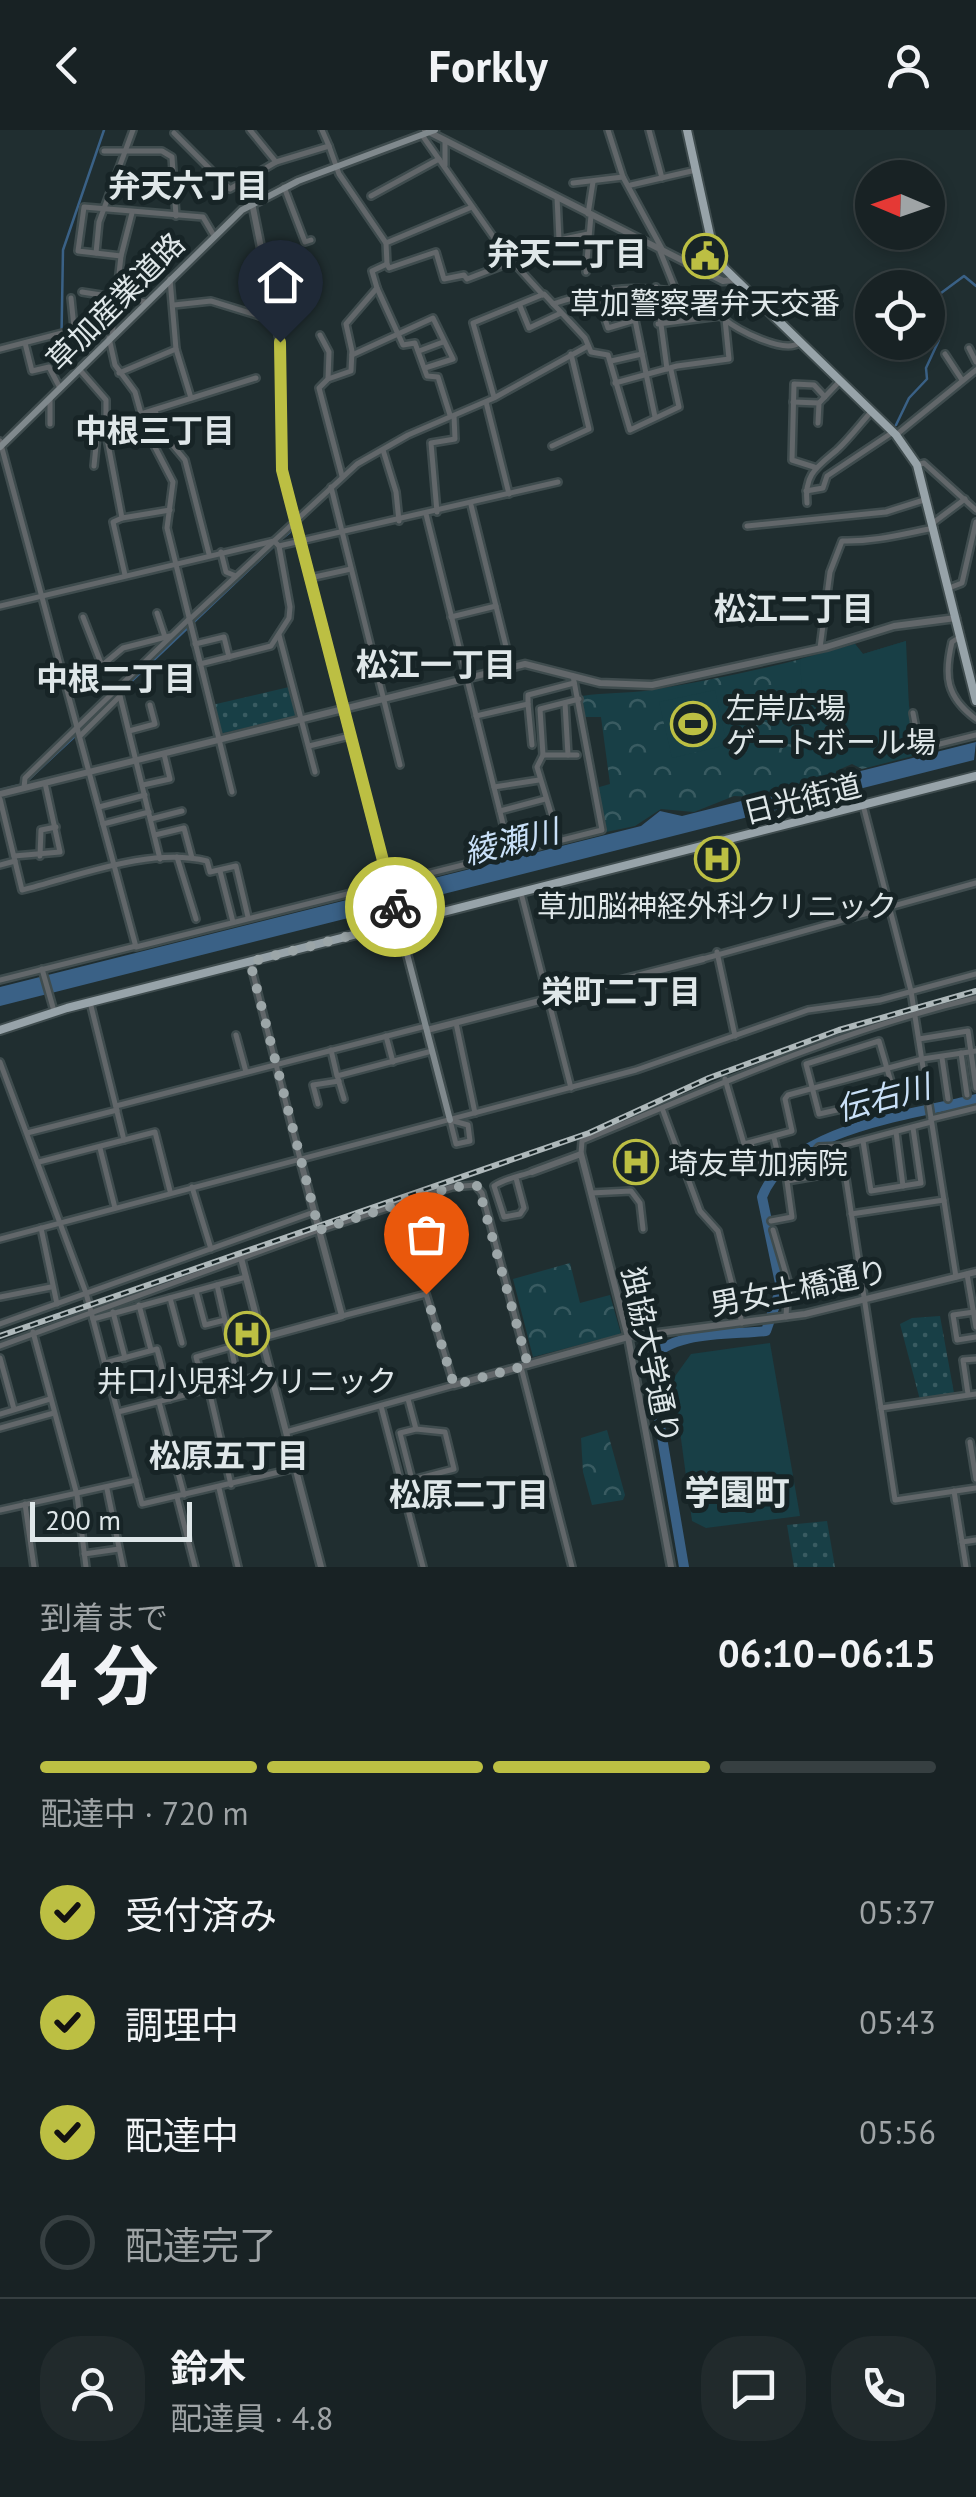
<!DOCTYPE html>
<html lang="ja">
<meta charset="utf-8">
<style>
body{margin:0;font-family:"PT Sans","Noto Sans JP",sans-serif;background:#212a2c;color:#f1f3f6;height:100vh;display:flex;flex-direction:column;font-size:38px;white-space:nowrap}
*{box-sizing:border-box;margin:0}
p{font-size:32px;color:#9fa4a6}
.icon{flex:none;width:55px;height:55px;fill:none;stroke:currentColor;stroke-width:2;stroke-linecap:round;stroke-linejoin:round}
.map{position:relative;height:1437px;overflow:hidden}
.details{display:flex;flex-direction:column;background:#182224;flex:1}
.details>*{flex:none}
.needle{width:65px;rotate:272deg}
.controls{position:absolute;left:855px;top:30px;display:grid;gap:20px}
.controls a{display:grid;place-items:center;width:90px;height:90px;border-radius:50%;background:#182224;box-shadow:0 5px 15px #0003,0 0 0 2px #363f41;font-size:50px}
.scale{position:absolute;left:30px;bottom:25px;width:162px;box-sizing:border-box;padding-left:10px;border:5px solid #dfe7e9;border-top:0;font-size:28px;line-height:35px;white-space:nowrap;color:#dfe7e9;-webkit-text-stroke:8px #172426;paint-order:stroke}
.pin{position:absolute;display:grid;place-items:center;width:85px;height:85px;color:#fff;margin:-102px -42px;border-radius:50% 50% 50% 0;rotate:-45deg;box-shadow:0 0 10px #0007}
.pin .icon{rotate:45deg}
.courier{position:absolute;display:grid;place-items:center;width:100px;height:100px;margin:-50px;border:8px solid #bcbf43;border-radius:50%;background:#fff;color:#222;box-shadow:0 2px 12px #0007}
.summary em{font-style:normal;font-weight:700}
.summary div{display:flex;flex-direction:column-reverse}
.summary{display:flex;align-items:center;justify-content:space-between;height:170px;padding:0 40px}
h1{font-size:65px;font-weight:700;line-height:75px}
.bar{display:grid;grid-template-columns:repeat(4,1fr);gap:15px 10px;align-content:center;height:120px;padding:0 40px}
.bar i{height:12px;border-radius:8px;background:#363f41}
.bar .selected{background:#bcbf43}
.bar p{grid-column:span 4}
.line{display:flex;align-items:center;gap:25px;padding:0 40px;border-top:2px solid #363f41}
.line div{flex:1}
.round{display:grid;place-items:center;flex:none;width:105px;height:105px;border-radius:40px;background:#212a2c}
ol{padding:0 40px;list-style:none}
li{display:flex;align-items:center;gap:30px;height:110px}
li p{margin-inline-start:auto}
li .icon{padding:10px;border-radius:50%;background:#bcbf43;color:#111;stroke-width:4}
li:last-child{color:#9fa4a6}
li i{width:55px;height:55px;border:5px solid #363f41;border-radius:50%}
header{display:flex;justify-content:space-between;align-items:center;height:130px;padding:0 40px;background:#182224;font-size:45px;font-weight:700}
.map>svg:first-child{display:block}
.grass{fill:url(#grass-dots)}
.forest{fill:url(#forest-crowns)}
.garden{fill:#183f46}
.water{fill:#3a6186}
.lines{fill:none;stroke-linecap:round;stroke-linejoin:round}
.stream{stroke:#3a6186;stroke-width:2.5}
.river{stroke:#3a6186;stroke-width:10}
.minor-casing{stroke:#3f4c4e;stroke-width:10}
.tertiary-casing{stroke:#3f4c4e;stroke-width:11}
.secondary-casing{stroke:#3f4c4e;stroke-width:11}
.primary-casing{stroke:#3f4c4e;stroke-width:12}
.minor{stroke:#62676a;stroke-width:5}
.tertiary{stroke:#62676a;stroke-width:6}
.secondary{stroke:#80898d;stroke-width:6}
.primary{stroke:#97a3a9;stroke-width:8}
.rail-casing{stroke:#aeb8ba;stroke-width:6}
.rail{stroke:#172426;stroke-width:2.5;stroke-dasharray:8;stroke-linecap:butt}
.done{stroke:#9ca6a8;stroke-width:10;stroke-dasharray:0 18}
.route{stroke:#bcbf43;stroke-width:12}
.labels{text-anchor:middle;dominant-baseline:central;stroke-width:10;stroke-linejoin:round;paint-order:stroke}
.street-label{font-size:30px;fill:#dfe7e9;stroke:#172426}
.poi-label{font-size:30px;fill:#dfe7e9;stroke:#172426}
.neighbourhood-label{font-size:32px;font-weight:bold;fill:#dfe7e9;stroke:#172426}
.water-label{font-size:32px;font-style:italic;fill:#c9e0f8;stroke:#172426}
.quarter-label{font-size:35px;font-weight:bold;fill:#dfe7e9;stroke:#172426}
</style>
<header><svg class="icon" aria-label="back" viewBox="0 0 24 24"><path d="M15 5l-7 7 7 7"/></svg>Forkly<svg class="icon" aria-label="person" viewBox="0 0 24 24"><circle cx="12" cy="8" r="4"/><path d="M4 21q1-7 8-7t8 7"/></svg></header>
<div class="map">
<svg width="976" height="1437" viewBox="0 0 976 1437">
<defs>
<pattern id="grass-dots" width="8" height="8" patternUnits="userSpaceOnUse" patternTransform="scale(2.5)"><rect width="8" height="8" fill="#183f46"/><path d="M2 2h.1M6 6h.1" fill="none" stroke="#395b61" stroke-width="1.8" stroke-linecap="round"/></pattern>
<pattern id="forest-crowns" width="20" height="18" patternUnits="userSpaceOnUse" patternTransform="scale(2.5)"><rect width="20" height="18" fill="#183f46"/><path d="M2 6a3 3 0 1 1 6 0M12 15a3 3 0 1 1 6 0" fill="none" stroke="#395b61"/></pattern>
</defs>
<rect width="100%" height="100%" fill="#202e30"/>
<g class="grass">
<polygon points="289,557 297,586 219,604 212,575"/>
<polygon points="940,1186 954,1263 920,1270 900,1194 912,1188"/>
<polygon points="827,1391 835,1437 794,1437 787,1395"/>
</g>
<g class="forest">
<path d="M906 511 903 538 917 625 862 639 852 634 836 641V646L751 667 734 666 694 682 661 679 635 696 606 702 596 658 610 654 601 587H585L582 566C605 562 627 564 651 560 719 549 789 534 855 514L863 524Z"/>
<polygon points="570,1133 580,1173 610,1165 621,1204 533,1227 513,1149"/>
<polygon points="607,1300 625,1365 623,1370 592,1375 583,1342 581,1308"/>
</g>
<g class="garden">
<polygon points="906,511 910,600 805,610 800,529 855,514 863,524"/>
<polygon points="715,560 727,615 672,628 659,572"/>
<polygon points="770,1213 800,1386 706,1398 692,1391 673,1249 691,1224"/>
</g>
<polygon class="water" points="976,612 974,630 0,876 0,857 641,696 660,681 682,686"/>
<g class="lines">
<g class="stream">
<polyline points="61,234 63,120 104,0"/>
<polyline points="896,295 909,268 927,249 926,238 939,210 933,169 964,146 976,156"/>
<polyline points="279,411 290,402"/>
<polyline points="120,562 275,415"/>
<polyline points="83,597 116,566"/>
<polyline points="29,649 75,606"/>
<polyline points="0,660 20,655"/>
<polyline points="975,969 976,974"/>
</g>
<path class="river" d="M684 1437 649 1231C671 1200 731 1205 766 1201L781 1158 762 1067C789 998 912 985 976 969"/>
<defs>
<g id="minor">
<polyline points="250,0 276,32"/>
<polyline points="608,0 623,47 662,119"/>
<polyline points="649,0 662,48"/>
<polyline points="174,3 230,59 276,32 329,16 322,0"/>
<polyline points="422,5 504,122 543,165"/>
<polyline points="329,16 339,44 386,113"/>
<polyline points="104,21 162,21 172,27 176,86"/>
<polyline points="445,35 445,11"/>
<polyline points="573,53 623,47"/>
<polyline points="631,55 696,40"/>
<polyline points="284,57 305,112 311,110"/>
<polyline points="371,66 439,29"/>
<polyline points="557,67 559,110 588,104"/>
<polyline points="588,84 593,52"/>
<polyline points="660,121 676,161"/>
<polyline points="96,123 99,92 133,0"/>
<polyline points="121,126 78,121 84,77 203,87 213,104"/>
<polyline points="387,134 389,138 436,122 444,149 464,145 467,149 514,131"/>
<polyline points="586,142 591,85"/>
<polyline points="170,149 176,219 191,268"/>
<polyline points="656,157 667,239"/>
<polyline points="377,158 403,215 415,213 427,246 438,247 450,285"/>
<polyline points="82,162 146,172"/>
<polyline points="596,163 608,198 635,190 655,287"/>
<path d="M553 174C612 154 650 155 710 167 714 174 717 183 723 188 737 200 784 224 799 213"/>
<polyline points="174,175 211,171 276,191"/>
<polyline points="520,176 529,198 561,183"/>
<polyline points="658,194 720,186"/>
<polyline points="320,205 329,222 328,249"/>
<polyline points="112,206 121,126 132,83"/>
<polyline points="109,208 115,235 135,262 145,298 173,352 167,398 232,662"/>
<polyline points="25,213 32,241 49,237 60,258"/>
<polyline points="969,218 976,232"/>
<polyline points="0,219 62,203 75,207 71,168"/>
<polyline points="419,221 443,212"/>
<polyline points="945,224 962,250"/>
<polyline points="352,225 433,188 453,229 425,238"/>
<polyline points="611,231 642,224"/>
<polyline points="79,239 106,270 106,303 122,388 170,380"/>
<polyline points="119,243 176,219"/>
<polyline points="615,253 677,236 729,229 725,189"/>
<polyline points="494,267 473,193 544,164 585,208 591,222 608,225 630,300 679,277 671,240"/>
<polyline points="50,268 50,294"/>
<polyline points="486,272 509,364"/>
<polyline points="793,272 819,273"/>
<polyline points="155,280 161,301 185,330 209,424"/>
<polyline points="141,284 256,248"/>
<polyline points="818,293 819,273 839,252"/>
<polyline points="896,305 976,240"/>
<polyline points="0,311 136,817 602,700 573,546"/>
<polyline points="552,316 589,299 571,224"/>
<polyline points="383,320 396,362 399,391"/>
<polyline points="917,335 924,333 976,380"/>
<polyline points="94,336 97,306 107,306"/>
<polyline points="814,337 792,330 794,254 814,255 825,267"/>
<polyline points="342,346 319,258 328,249 351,241 352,221 346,194 377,158 372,141 387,134 386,113 472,77"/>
<polyline points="331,357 400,635"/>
<polyline points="806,361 823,358 827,346 893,302"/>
<path d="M807 373C804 344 817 337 837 320 849 309 860 294 871 282"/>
<polyline points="471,375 511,537"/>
<polyline points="437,382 431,313 455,309 454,286"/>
<polyline points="426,384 510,722"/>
<polyline points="122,388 113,392 125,445"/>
<polyline points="933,393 965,369"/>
<polyline points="747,396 886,382 924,370"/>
<polyline points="279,416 558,352"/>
<polyline points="221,422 226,442 236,446"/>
<polyline points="310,448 351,439"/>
<polyline points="949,458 962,453 976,392"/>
<polyline points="0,476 274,411 357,334 408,305 494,268 588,216"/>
<polyline points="157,483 165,507"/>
<polyline points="83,487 102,536"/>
<polyline points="451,487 496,476"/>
<polyline points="190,489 274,411 279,416 290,477 289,488 271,516 200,534"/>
<polyline points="279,505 315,642"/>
<path d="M960 507 952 512C944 546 946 567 976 589"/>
<polyline points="195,514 224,507 229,527"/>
<path d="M820 518 830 442 842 411C874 412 903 404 934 398"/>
<polyline points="64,549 93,543 123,518 170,506"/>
<polyline points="120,566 160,729"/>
<polyline points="565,573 568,625 577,625"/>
<polyline points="528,574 528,565 574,553"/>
<polyline points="913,583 920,619"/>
<polyline points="476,586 528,574 532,615"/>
<polyline points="129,601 155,594 150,575"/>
<polyline points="80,606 120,566"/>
<polyline points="309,616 350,606"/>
<polyline points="916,620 976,605"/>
<polyline points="543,625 568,625"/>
<polyline points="143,655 170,649 164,624"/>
<polyline points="494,657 539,650"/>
<polyline points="24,658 25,648 189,489"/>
<path d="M0 669 22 760C79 746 149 717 207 731L210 742 236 736 248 787"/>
<polyline points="863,675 911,861 956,1147"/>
<polyline points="99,677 145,665"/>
<polyline points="500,681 545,669"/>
<polyline points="151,689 182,681"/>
<polyline points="103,694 149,682"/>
<polyline points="155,705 184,698 192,728"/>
<polyline points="559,710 537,637 543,625 540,579 579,569"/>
<polyline points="14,726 60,722 45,653"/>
<polyline points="40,726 41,700 56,697"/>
<polyline points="177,727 196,789"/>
<polyline points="0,735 15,731"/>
<polyline points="220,741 233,792"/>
<polyline points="521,763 571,958"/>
<polyline points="687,765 695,763"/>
<polyline points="717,822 735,906"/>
<polyline points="703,829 976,753"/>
<polyline points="250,832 300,1029"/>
<polyline points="42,839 54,881"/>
<polyline points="0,850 136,816"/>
<polyline points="90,872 124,1010"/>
<polyline points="456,893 475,983"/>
<polyline points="236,905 246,942"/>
<polyline points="386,906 393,932"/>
<polyline points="919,909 968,901 976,958"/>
<polyline points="331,920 337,946 432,921"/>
<polyline points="961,923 967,965"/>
<polyline points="942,928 948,969"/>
<polyline points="0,932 86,1163 142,1374 296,1338"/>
<polyline points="338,949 344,969"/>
<polyline points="725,949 744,1014 792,1001 785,969 788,965 922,929 976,921"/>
<polyline points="895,966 879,911 806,934 819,984 926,960"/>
<polyline points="318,974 313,955 339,951"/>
<polyline points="116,976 426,896"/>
<polyline points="662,978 700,1081 718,1101 742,1193"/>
<polyline points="931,989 976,978"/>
<polygon points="450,990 468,995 470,1011 456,1014"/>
<polyline points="931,992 841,1016 895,1370 976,1358"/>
<polyline points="896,1002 903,1056"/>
<polyline points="27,1003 117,980"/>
<polyline points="863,1011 871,1061 921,1053 913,998"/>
<polyline points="751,1013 759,1040 779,1028 774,1008"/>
<polyline points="100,1018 115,1078"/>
<path d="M581 1024 582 1011C713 957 838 901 976 868"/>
<polyline points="39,1032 155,1002 170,1061"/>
<polyline points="804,1034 819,1017 841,1016"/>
<path d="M516 1048 524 1078 520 1084 504 1087 494 1056C504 1049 520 1046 532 1042"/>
<polyline points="192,1057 211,1119"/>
<polyline points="591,1063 631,1061 640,1073 643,1099"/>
<polyline points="851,1084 944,1070"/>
<polyline points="771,1091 792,1087 787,1051 845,1041"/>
<polyline points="41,1098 57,1174"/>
<polyline points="773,1100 788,1151 786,1187"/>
<polyline points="0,1109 636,940 808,880 880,870 976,844"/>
<polyline points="967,1144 976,1197"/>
<polyline points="217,1155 227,1199"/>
<polyline points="196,1161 205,1195 225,1190"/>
<polyline points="0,1167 51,1157"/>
<polyline points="170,1168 182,1213"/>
<polyline points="139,1175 151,1220"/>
<polyline points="113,1182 125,1228"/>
<polyline points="974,1182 953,1185 957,1210 976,1207"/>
<polyline points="93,1189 246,1147"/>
<polyline points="0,1194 314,1082"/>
<polyline points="33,1202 77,1365 86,1437"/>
<polyline points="0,1216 319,1100 452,1057 475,1055 482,1063 528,1235"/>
<polyline points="231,1217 238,1252"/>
<polyline points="0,1228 14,1279"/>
<polyline points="105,1233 157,1219 170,1269"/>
<polyline points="521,1237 572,1437"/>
<polyline points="205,1260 196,1227 231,1217 227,1199 257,1191"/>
<polyline points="209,1260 231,1355"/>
<polyline points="968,1264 963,1230 976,1229"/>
<polyline points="408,1269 416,1299 400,1303 412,1350 454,1339 445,1302 416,1299"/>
<polyline points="159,1272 184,1365"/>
<polyline points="381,1276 423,1437"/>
<polyline points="881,1278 976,1264"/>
<polyline points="118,1282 270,1243"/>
<polyline points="0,1284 50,1269"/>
<polyline points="0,1298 54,1283"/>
<polyline points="286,1302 454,1255 426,1164 342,1186"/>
<polyline points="970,1312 976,1349"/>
<polyline points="219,1358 238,1437"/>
<polyline points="107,1359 123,1437"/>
<polyline points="954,1361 966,1437"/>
<polyline points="177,1367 195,1437"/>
<polyline points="25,1374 34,1437"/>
<polyline points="0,1380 136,1350"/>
<polyline points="962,1412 976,1410"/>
<polyline points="84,1424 119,1419"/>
</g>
<g id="tertiary">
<polyline points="425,0 723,151 733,150"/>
<polyline points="252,73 280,212 282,340 399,793"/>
<polyline points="0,664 525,534 600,553 652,555 826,517 894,496 956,488"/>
<polyline points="427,900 703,829"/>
<polyline points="532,1042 581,1024 628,1207 671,1437"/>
<polyline points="241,1128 321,1437"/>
<polyline points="261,1208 342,1186 300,1029"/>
<polyline points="454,1255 628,1207 805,1184 976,1142"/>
</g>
<g id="secondary">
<polyline points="0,317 242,80 298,51 435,0"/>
<polyline points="399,793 450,990"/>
</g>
<g id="primary">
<polyline points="687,0 711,110 724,138 896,305 917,335 976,571"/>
<polyline points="0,900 67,878 976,646"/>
</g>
</defs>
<use href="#minor" class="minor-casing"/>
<use href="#tertiary" class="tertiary-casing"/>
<use href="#secondary" class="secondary-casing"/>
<use href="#primary" class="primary-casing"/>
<use href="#minor" class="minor"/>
<use href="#tertiary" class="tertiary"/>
<use href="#secondary" class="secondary"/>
<use href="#primary" class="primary"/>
<defs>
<polyline id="rail" points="0,1206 589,1003 709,948 839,900 976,861"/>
</defs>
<use href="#rail" class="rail-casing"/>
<use href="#rail" class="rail"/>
</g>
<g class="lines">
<polyline class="done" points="395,777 399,793 250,832 319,1100 452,1057 478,1056 528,1235 454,1255 426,1164"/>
<polyline class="route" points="280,212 282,340 395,777"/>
</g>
<defs>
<symbol id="civic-ring" viewBox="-11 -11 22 22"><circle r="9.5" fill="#172426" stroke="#bcbf43" stroke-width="1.5"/><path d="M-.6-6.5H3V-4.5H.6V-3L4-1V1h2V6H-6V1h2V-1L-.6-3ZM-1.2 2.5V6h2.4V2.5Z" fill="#bcbf43"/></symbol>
<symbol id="stadium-ring" viewBox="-11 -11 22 22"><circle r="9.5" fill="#172426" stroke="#bcbf43" stroke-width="1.5"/><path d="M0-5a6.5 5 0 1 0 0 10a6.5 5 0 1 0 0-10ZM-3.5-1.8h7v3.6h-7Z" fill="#bcbf43"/></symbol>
<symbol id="hospital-ring" viewBox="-11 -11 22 22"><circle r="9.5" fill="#172426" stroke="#bcbf43" stroke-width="1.5"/><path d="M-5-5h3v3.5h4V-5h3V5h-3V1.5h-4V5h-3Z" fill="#bcbf43"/></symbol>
</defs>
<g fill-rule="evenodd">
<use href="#civic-ring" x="680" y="101" width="50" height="50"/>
<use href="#stadium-ring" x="668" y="569" width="50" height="50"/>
<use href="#hospital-ring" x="692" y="704" width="50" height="50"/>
<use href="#hospital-ring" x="611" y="1007" width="50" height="50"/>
<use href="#hospital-ring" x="222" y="1179" width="50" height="50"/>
</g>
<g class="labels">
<g class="street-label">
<text transform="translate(115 171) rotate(-45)">草加産業道路</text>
<text transform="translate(802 668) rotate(-14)">日光街道</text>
<text transform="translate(799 1157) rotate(-11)">男女土橋通り</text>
<text transform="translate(652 1225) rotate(78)">独協大学通り</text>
</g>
<g class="poi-label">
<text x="705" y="172">草加警察署弁天交番</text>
<text x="726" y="577" text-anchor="start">左岸広場<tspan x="726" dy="34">ゲートボール場</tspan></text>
<text x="717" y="775">草加脳神経外科クリニック</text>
<text x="668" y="1032" text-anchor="start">埼友草加病院</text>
<text x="247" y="1250">井口小児科クリニック</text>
</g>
<g class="neighbourhood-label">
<text x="188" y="55">弁天六丁目</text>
<text x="567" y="123">弁天二丁目</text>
<text x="155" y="300">中根三丁目</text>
<text x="794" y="478">松江二丁目</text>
<text x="436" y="534">松江一丁目</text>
<text x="116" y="548">中根二丁目</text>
<text x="621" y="861">栄町二丁目</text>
<text x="229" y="1325">松原五丁目</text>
<text x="469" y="1364">松原二丁目</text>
</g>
<g class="water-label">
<text transform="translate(511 711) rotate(-14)">綾瀬川</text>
<text transform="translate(883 967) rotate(-15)">伝右川</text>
</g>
<g class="quarter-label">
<text x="737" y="1362">学園町</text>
</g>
</g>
</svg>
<div class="controls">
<a><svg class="needle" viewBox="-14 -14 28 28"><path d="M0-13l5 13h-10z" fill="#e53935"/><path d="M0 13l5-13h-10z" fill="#9fa4a6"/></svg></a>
<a><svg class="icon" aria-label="locate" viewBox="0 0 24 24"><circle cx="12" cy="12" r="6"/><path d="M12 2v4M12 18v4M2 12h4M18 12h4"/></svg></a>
</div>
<div class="scale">200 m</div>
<div class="pin" style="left:426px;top:1164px;background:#ea580c"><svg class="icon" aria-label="bag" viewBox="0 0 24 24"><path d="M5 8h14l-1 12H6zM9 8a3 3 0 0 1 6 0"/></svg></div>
<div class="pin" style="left:280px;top:212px;background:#1f2937"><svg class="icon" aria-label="home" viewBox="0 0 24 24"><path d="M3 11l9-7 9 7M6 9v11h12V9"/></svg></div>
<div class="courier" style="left:395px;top:777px"><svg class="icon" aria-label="bike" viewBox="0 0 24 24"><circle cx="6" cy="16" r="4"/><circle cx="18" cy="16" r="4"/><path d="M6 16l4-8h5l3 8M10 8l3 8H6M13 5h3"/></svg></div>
</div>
<section class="details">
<div class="summary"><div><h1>4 分</h1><p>到着まで</p></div><em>06:10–06:15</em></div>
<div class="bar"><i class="selected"></i><i class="selected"></i><i class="selected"></i><i></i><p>配達中 · 720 m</p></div>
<ol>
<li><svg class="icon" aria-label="check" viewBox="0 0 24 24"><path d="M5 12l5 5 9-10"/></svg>受付済み<p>05:37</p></li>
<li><svg class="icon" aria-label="check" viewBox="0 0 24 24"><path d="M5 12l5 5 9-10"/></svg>調理中<p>05:43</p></li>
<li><svg class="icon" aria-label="check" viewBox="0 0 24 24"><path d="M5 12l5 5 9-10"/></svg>配達中<p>05:56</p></li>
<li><i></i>配達完了</li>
</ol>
<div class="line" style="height:180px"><a class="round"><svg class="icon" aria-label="person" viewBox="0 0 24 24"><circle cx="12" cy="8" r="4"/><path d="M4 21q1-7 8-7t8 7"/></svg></a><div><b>鈴木</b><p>配達員 · 4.8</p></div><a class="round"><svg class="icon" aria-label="chat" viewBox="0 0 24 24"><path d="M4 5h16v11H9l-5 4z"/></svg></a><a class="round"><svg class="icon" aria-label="phone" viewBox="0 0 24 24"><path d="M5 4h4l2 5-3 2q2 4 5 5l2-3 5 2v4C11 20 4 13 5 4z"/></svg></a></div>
</section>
